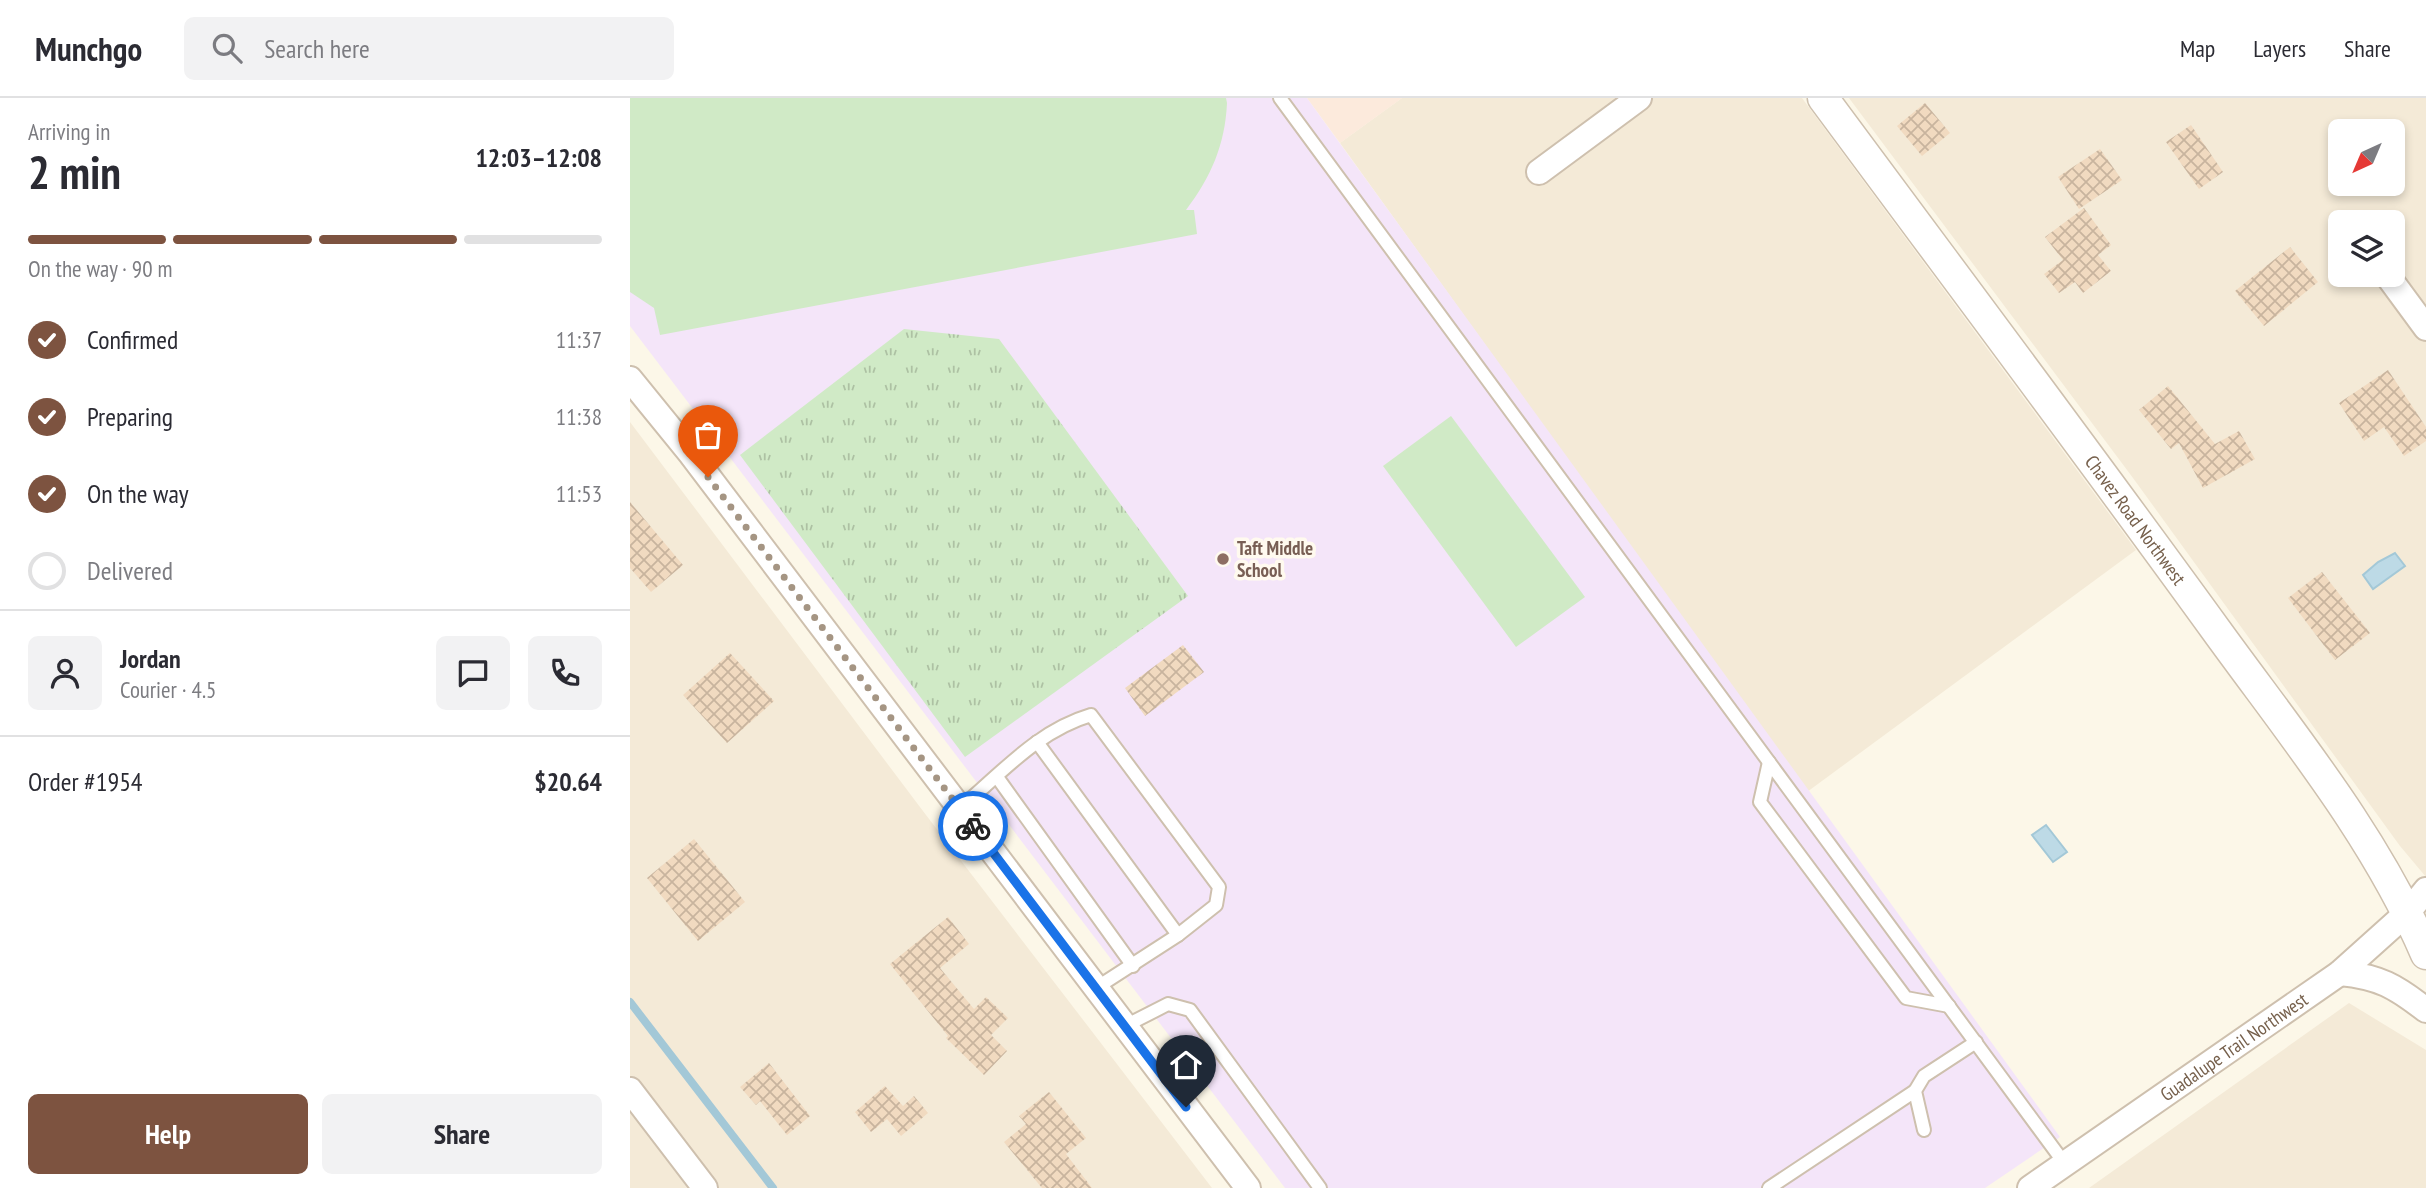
<!DOCTYPE html>
<meta charset="utf-8">
<style>
body{margin:0;font-family:"PT Sans Narrow",sans-serif;background:#f2f2f3;color:#2b2b33;height:100vh;display:flex;flex-direction:column;font-size:26px;white-space:nowrap}
*{box-sizing:border-box;margin:0}
p{font-size:23px;color:#7c7c81}
.icon{flex:none;width:38px;height:38px;fill:none;stroke:currentColor;stroke-width:2;stroke-linecap:round;stroke-linejoin:round}
.map{position:relative;flex:1;overflow:hidden}
.sheet{display:flex;flex-direction:column;background:#fff;width:630px}
.sheet>*{flex:none}
.needle{width:46px;rotate:224deg}
.controls{position:absolute;left:1698px;top:21px;display:grid;gap:14px}
.controls a{display:grid;place-items:center;width:77px;height:77px;border-radius:10px;background:#fff;box-shadow:0 4px 10px #0003;font-size:35px}
.pin{position:absolute;display:grid;place-items:center;width:60px;height:60px;color:#fff;margin:-72px -30px;border-radius:50% 50% 50% 0;rotate:-45deg;box-shadow:0 0 7px #0007}
.pin .icon{rotate:45deg}
.courier{position:absolute;display:grid;place-items:center;width:70px;height:70px;margin:-35px;border:5px solid #1a73e8;border-radius:50%;background:#fff;color:#222;box-shadow:0 2px 9px #0007}
.headline em{font-style:normal;font-weight:800}
.headline div{display:flex;flex-direction:column-reverse}
.headline{display:flex;align-items:center;justify-content:space-between;height:119px;padding:0 28px}
h1{font-size:46px;font-weight:800;line-height:52px}
.bar{display:grid;grid-template-columns:repeat(4,1fr);gap:10px 7px;align-content:center;height:84px;padding:0 28px}
.bar i{height:9px;border-radius:5px;background:#e1e1e2}
.bar .on{background:#7d5340}
.bar p{grid-column:span 4}
.line{display:flex;align-items:center;gap:18px;padding:0 28px;border-top:2px solid #e1e1e2}
.line div{flex:1}
.round{display:grid;place-items:center;flex:none;width:74px;height:74px;border-radius:10px;background:#f2f2f3}
ol{padding:0 28px;list-style:none}
li{display:flex;align-items:center;gap:21px;height:77px}
li p{margin-inline-start:auto}
li .icon{padding:7px;border-radius:50%;background:#7d5340;color:#fff;stroke-width:4}
li:last-child{color:#7c7c81}
li i{width:38px;height:38px;border:4px solid #e1e1e2;border-radius:50%}
.primary-button{display:flex;gap:14px;margin-top:auto;padding:14px 28px}
.primary-button a{flex:1;height:80px;border-radius:10px;background:#7d5340;color:#fff;font-size:28px;font-weight:800;line-height:80px;text-align:center}
.primary-button a+a{background:#f2f2f3;color:#2b2b33}
header{display:flex;align-items:center;gap:42px;box-sizing:border-box;height:98px;padding:0 35px;background:#fff;border-bottom:2px solid #e1e1e2}
header strong{font-size:33px}
nav{display:flex;gap:38px;margin-inline-start:auto;font-size:24px}
.search{width:490px;height:63px;background:#f2f2f3;display:flex;align-items:center;gap:18px;box-sizing:border-box;padding:0 24px;border-radius:10px;color:#7c7c81;font-size:26px}
main{display:flex;flex:1;min-height:0}
.map>svg:first-child{display:block}
.residential{fill:#f4ead7;fill-rule:evenodd}
.commercial{fill:#fceadc}
.education{fill:#f4e5f9}
.grass{fill:url(#grass-tufts)}
.pitch{fill:#d0eac6}
.water{fill:#bddae6;stroke:#a3c8d7;stroke-width:2}
.lines{fill:none;stroke-linecap:round;stroke-linejoin:round}
.stream{stroke:#a3c8d7;stroke-width:8}
.building{fill:url(#building-cross-hatch)}
.service-casing{stroke:#cec0ae;stroke-width:16}
.minor-casing{stroke:#cec0ae;stroke-width:28}
.tertiary-casing{stroke:#cec0ae;stroke-width:33}
.service{stroke:#fff;stroke-width:12}
.minor{stroke:#fff;stroke-width:24}
.tertiary{stroke:#fff;stroke-width:30}
.done{stroke:#a59583;stroke-width:7;stroke-dasharray:0 12.6}
.route{stroke:#1a73e8;stroke-width:9}
.education-dot{fill:#8d6e63;stroke:#fffaef;stroke-width:2.5}
.labels{text-anchor:middle;dominant-baseline:central;stroke-width:7;stroke-linejoin:round;paint-order:stroke}
.street-label{font-size:19px;fill:#76604c;stroke:#fffaef}
.education-label{font-size:19px;font-weight:bold;fill:#785e54;stroke:#fffaef;text-anchor:start}
</style>
<header>
<strong>Munchgo</strong>
<div class="search"><svg class="icon" aria-label="search" viewBox="0 0 24 24"><circle cx="10" cy="10" r="6"/><path d="M15 15l6 6"/></svg>Search here</div>
<nav><a>Map</a><a>Layers</a><a>Share</a></nav>
</header>
<main>
<section class="sheet">
<div class="headline"><div><h1>2 min</h1><p>Arriving in</p></div><em>12:03–12:08</em></div>
<div class="bar"><i class="on"></i><i class="on"></i><i class="on"></i><i></i><p>On the way · 90 m</p></div>
<ol>
<li><svg class="icon" aria-label="check" viewBox="0 0 24 24"><path d="M5 12l5 5 9-10"/></svg>Confirmed<p>11:37</p></li>
<li><svg class="icon" aria-label="check" viewBox="0 0 24 24"><path d="M5 12l5 5 9-10"/></svg>Preparing<p>11:38</p></li>
<li><svg class="icon" aria-label="check" viewBox="0 0 24 24"><path d="M5 12l5 5 9-10"/></svg>On the way<p>11:53</p></li>
<li><i></i>Delivered</li>
</ol>
<div class="line" style="height:126px"><a class="round"><svg class="icon" aria-label="person" viewBox="0 0 24 24"><circle cx="12" cy="8" r="4"/><path d="M4 21q1-7 8-7t8 7"/></svg></a><div><b>Jordan</b><p>Courier · 4.5</p></div><a class="round"><svg class="icon" aria-label="chat" viewBox="0 0 24 24"><path d="M4 5h16v11H9l-5 4z"/></svg></a><a class="round"><svg class="icon" aria-label="phone" viewBox="0 0 24 24"><path d="M5 4h4l2 5-3 2q2 4 5 5l2-3 5 2v4C11 20 4 13 5 4z"/></svg></a></div>
<div class="line" style="height:91px"><div>Order #1954</div><b>$20.64</b></div>
<div class="primary-button"><a>Help</a><a>Share</a></div>
</section>
<div class="map">
<svg width="1796" height="1090" viewBox="0 0 1796 1090">
<defs>
<pattern id="grass-tufts" width="24" height="20" patternUnits="userSpaceOnUse" patternTransform="scale(1.75)"><rect width="24" height="20" fill="#d0eac6"/><path d="M3 7l-1-3M5 7V3M7 7l1-3M15 17l-1-3M17 17v-4M19 17l1-3" fill="none" stroke="#adc1a3"/></pattern>
<pattern id="building-cross-hatch" width="8" height="8" patternUnits="userSpaceOnUse" patternTransform="scale(1.75)"><rect width="8" height="8" fill="#f1dac0"/><path d="M0 0l8 8M0 8l8-8" fill="none" stroke="#c8b49e"/></pattern>
</defs>
<rect width="100%" height="100%" fill="#fcf7e8"/>
<g class="residential">
<polygon points="772,0 1172,0 1506,452 1177,694 710,45"/>
<path d="M1219 0H1796V779L1770 748 1503 380ZM1710 33H1762V86H1710ZM1710 124H1762V177H1710Z"/>
<polygon points="0,324 296,717 582,1090 0,1090"/>
<polygon points="1719,905 1796,952 1796,1090 1459,1090"/>
</g>
<polygon class="commercial" points="677,0 772,0 710,45"/>
<polygon class="education" points="0,0 677,0 1430,1039 1355,1090 655,1090 0,228"/>
<polygon class="grass" points="274,231 369,241 558,498 335,659 110,357"/>
<g class="pitch">
<path d="M0 0H596L597 5C595 47 581 79 556 112H564L567 136 30 237 24 210 0 194Z"/>
<polygon points="821,318 955,499 886,549 753,368"/>
</g>
<g class="water">
<polygon points="1765,455 1775,468 1743,491 1733,477 1748,464"/>
<polygon points="1416,727 1437,754 1423,764 1402,737"/>
</g>
<g class="lines">
<polyline class="stream" points="0,904 143,1090"/>
</g>
<g class="building">
<polygon points="1295,5 1320,35 1292,58 1267,28"/>
<polygon points="1561,27 1593,74 1569,91 1536,44"/>
<polygon points="1470,51 1492,82 1449,111 1428,79"/>
<polygon points="1454,110 1481,147 1468,157 1481,173 1453,195 1445,184 1429,195 1414,176 1433,162 1415,139"/>
<polygon points="1660,149 1688,184 1634,228 1605,193"/>
<polygon points="1758,272 1796,329 1796,343 1774,358 1754,329 1734,343 1709,305"/>
<polygon points="1538,288 1585,346 1609,333 1625,361 1573,390 1549,345 1541,351 1509,312"/>
<polygon points="0,404 53,467 21,494 0,470"/>
<polygon points="1692,474 1740,535 1705,562 1658,500"/>
<polygon points="553,547 574,574 515,618 495,590"/>
<polygon points="100,555 144,603 97,645 53,597"/>
<polygon points="64,741 115,804 68,843 17,780"/>
<polygon points="318,819 339,846 310,870 344,911 356,899 378,920 361,937 377,953 354,977 316,940 318,938 260,866"/>
<polygon points="139,965 180,1018 157,1037 130,1003 126,1007 110,989"/>
<polygon points="255,988 273,1008 284,998 298,1015 271,1038 257,1021 241,1034 225,1014"/>
<polygon points="419,994 456,1040 436,1056 462,1090 412,1090 374,1044 396,1026 389,1018"/>
</g>
<g class="lines">
<defs>
<g id="service">
<polyline points="650,0 1435,1066"/>
<polyline points="407,644 548,837"/>
<polyline points="1139,664 1130,704 1276,900 1319,908"/>
<polyline points="367,679 503,868"/>
<path d="M330 710C372 675 407 633 461 617L589 789 586 807 548 837 466 890"/>
<polyline points="495,928 538,906 560,912 690,1090"/>
<polyline points="1294,1032 1285,993 1294,978 1346,944"/>
<polyline points="1139,1090 1285,993"/>
</g>
<g id="minor">
<polyline points="909,74 1009,0"/>
<polyline points="1757,177 1796,230"/>
<polyline points="0,281 61,356 618,1090"/>
<path d="M1710 875C1750 879 1765 888 1796 912"/>
<polyline points="0,992 75,1090"/>
<path id="s1" d="M1400 1090 1710 875 1778 814 1796 792"/>
</g>
<g id="tertiary">
<path id="s2" d="M1193 0C1324 177 1457 354 1586 532 1662 637 1745 737 1796 856"/>
</g>
</defs>
<use href="#service" class="service-casing"/>
<use href="#minor" class="minor-casing"/>
<use href="#tertiary" class="tertiary-casing"/>
<use href="#service" class="service"/>
<use href="#minor" class="minor"/>
<use href="#tertiary" class="tertiary"/>
</g>
<g class="lines">
<polyline class="done" points="78,379 343,728"/>
<polyline class="route" points="343,728 556,1009"/>
</g>
<circle class="education-dot" cx="593" cy="461" r="7"/>
<g class="labels">
<g class="street-label">
<text stroke="none"><textPath href="#s2" startOffset="525">Chavez Road Northwest</textPath></text>
<text stroke="none"><textPath href="#s1" startOffset="248">Guadalupe Trail Northwest</textPath></text>
</g>
<g class="education-label">
<text x="607" y="450">Taft Middle<tspan x="607" dy="22">School</tspan></text>
</g>
</g>
</svg>
<div class="controls">
<a><svg class="needle" viewBox="-14 -14 28 28"><path d="M0-13l5 13h-10z" fill="#e53935"/><path d="M0 13l5-13h-10z" fill="#7c7c81"/></svg></a>
<a><svg class="icon" aria-label="layers" viewBox="0 0 24 24"><path d="M12 4l9 5-9 5-9-5zM3 14l9 5 9-5"/></svg></a>
</div>
<div class="pin" style="left:78px;top:379px;background:#ea580c"><svg class="icon" aria-label="bag" viewBox="0 0 24 24"><path d="M5 8h14l-1 12H6zM9 8a3 3 0 0 1 6 0"/></svg></div>
<div class="pin" style="left:556px;top:1009px;background:#1f2937"><svg class="icon" aria-label="home" viewBox="0 0 24 24"><path d="M3 11l9-7 9 7M6 9v11h12V9"/></svg></div>
<div class="courier" style="left:343px;top:728px"><svg class="icon" aria-label="bike" viewBox="0 0 24 24"><circle cx="6" cy="16" r="4"/><circle cx="18" cy="16" r="4"/><path d="M6 16l4-8h5l3 8M10 8l3 8H6M13 5h3"/></svg></div>
</div>
</main>
